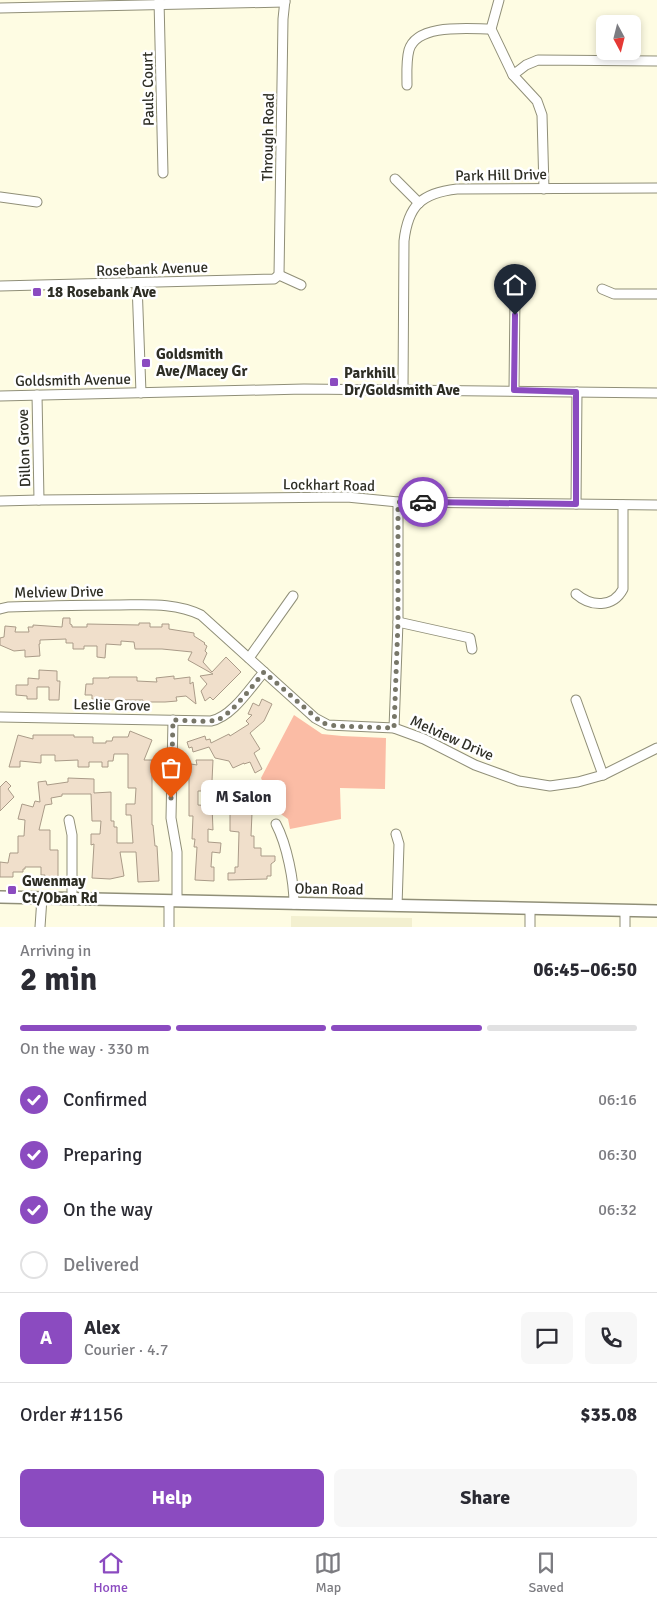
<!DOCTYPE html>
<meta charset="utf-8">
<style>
body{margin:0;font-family:Signika,sans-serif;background:#f7f7f7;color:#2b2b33;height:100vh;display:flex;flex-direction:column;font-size:19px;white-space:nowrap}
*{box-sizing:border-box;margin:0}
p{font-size:16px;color:#7c7c81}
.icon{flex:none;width:28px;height:28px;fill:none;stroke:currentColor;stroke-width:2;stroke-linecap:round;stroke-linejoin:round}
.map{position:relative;height:927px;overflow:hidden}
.details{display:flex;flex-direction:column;background:#fff;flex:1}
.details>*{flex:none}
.needle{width:32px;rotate:173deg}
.tools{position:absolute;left:596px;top:15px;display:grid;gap:10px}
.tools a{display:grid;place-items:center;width:45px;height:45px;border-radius:8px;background:#fff;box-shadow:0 2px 8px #0003;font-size:25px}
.pin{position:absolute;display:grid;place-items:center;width:42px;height:42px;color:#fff;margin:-51px -21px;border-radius:50% 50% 50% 0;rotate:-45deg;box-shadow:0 0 5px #0007}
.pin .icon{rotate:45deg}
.courier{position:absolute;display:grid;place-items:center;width:50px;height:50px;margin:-25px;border:4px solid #8b4bc0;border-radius:50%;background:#fff;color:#222;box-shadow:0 1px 6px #0007}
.bubble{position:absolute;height:35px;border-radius:8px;background:#fff;box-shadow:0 2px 8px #0003;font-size:16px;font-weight:800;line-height:35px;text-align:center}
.overview em{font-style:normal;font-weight:800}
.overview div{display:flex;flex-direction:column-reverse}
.overview{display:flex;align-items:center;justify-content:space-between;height:85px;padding:0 20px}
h1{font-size:32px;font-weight:800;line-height:38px}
.bar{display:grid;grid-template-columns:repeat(4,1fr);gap:8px 5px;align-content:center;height:60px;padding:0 20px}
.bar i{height:6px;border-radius:4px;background:#e1e1e2}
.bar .current{background:#8b4bc0}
.bar p{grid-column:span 4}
.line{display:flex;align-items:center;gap:12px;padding:0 20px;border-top:1px solid #e1e1e2}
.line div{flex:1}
.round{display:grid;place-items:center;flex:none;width:52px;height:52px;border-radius:8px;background:#f7f7f7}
ol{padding:0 20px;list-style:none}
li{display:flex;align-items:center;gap:15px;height:55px}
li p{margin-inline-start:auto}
li .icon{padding:5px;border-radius:50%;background:#8b4bc0;color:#fff;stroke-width:4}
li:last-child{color:#7c7c81}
li i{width:28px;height:28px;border:2px solid #e1e1e2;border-radius:50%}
.primary-button{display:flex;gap:10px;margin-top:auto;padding:10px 20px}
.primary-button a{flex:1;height:58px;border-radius:8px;background:#8b4bc0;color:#fff;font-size:20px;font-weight:800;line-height:58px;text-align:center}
.primary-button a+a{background:#f7f7f7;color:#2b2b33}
.dock{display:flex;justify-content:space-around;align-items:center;height:70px;border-top:1px solid #e1e1e2;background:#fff;font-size:14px;color:#7c7c81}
.dock a{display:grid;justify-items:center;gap:2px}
.dock .current{color:#8b4bc0}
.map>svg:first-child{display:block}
.built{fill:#f3f0d0}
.green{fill:#fbbca5}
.building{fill:#f0dfcb;stroke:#aa9b88}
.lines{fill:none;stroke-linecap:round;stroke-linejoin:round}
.street-casing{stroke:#908f78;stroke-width:11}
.secondary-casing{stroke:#908f78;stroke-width:14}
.street{stroke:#fff;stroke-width:9}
.secondary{stroke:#fff;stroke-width:11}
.done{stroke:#777668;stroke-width:5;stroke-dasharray:0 9}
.route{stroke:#8b4bc0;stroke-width:6}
.poi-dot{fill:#8b4bc0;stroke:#fff;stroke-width:2}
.labels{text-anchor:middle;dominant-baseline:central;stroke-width:5;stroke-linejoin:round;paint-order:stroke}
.street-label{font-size:15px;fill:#2e2e25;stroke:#fff}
.poi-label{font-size:15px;font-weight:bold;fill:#2e2e25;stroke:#fff;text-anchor:start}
</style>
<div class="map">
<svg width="657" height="927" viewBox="0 0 657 927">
<rect width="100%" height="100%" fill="#fefce3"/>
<polygon class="built" points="291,916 412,918 412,927 291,927"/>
<polygon class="green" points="294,715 322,734 342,736 386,738 385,789 340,788 341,819 290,829 288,819 275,810 261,778"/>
<g class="building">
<polygon points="63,618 70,618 70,624 72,625 72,627 87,627 87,624 139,625 139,623 150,623 150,627 162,627 162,624 169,624 169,629 194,633 194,636 205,643 204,644 207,646 205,651 207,653 203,662 212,672 226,657 241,672 213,700 210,697 205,701 201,691 207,684 200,676 213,674 188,660 192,652 162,649 135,649 134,642 121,641 121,645 106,644 105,658 97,657 97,646 84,646 84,649 73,649 73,643 66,643 66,639 40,640 40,644 39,644 40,656 25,657 25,650 14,651 0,645 0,638 4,637 5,626 16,627 15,632 29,632 28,627 33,627 33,625 62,627"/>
<polygon points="39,670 57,671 57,681 60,681 59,700 49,700 49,687 37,687 37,699 27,699 27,696 16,695 16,685 28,685 28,678 39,679"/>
<polygon points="174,676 174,679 190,677 190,684 193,682 196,704 186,696 176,697 177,701 165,702 143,702 143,700 123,700 123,702 116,702 116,700 92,699 92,695 85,695 86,684 93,684 93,678 109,678 109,677 137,677 137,681 157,682 156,678"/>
<polygon points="262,699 272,704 264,721 250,733 260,749 254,753 262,769 255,773 250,762 244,764 244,763 233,768 229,761 215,758 209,747 193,752 192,747 189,748 187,742 205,736 206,740 210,739 211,743 229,734 230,736 249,724 246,721 252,715 248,714 253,703 259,706"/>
<polygon points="130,731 152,740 144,760 152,760 152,825 153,825 155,846 157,846 159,881 138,882 136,852 120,852 124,876 110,879 92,878 94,844 91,845 91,834 100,834 101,821 92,821 91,794 62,794 62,796 51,798 52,804 45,805 39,830 50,830 50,850 58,850 58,877 55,877 55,884 47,884 47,877 45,877 45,875 41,875 41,867 25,867 25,869 23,869 23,872 13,872 13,877 0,877 0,862 8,863 10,853 18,853 18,836 24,836 25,820 18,819 22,804 33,807 35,801 40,802 38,782 46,781 47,785 68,782 68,778 94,779 94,793 111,792 111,821 114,821 114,827 117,827 117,843 133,843 131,815 126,815 126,804 135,804 136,788 128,788 128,754 114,754 113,761 108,761 108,767 102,767 102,762 89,762 89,767 78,767 78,760 55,761 55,755 41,755 41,763 20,761 20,767 9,767 18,735 33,739 33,735 74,735 74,737 93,737 93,743 106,743 106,741 112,741 113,737 128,737"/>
<polygon points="196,760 213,760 212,781 215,781 215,791 198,791 198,805 212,806 213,830 208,829 208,842 221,843 220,853 212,852 211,867 214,867 214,881 195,880 197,847 194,847 195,839 192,839 193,816 189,816 189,768 191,764 197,765"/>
<polygon points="250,780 266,794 261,800 262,801 252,813 251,836 254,836 254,848 261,848 261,856 275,856 275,861 271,864 271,876 267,876 267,879 228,880 228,873 235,873 235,867 238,867 239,832 230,831 230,798 235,798"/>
<polygon points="6,781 11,786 8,789 14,797 0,811 0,787"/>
</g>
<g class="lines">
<defs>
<g id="street">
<polyline points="159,0 163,173"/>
<polyline points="499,0 491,29 513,75 537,101 542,115 544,189"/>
<polyline points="0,8 285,2"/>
<polyline points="513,75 526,65 538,60 657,61"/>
<path d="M407 85C407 74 406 61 409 50 417 23 469 29 491 29"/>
<polyline points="395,179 419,203"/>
<polyline points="0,197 37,202"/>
<polyline points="279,275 283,19 285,0"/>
<polyline points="511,278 515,296 514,390"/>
<polyline points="137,283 141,393"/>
<polyline points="0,286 274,279 279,275 301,285"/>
<polyline points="602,289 614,294 657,294"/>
<path d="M403 389 404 241C408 206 421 193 457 189L657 188"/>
<polyline points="37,395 39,500"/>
<polyline points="0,396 304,389 657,393"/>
<polyline points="0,501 39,500 347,497 398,502 657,505"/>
<polyline points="576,504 577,392"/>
<path d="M576 594C591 607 613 608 623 589V505"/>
<path d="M0 609 8 607C44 606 80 605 117 605 145 605 175 602 201 615L315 718 328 725 394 728 424 739 475 765 519 781 550 786 578 782 603 775 657 748"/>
<polyline points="398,622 470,638 472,649"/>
<polyline points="249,658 293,596"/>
<polyline points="576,700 603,775"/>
<path d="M0 717 211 721C232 717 250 688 264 672"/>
<polyline points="173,720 171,818 177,852 177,901"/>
<polyline points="394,728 398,622 398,502"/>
<polyline points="69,820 72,835 72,899"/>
<path d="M276 824C287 845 294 881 294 904"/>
<polyline points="396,834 399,844 397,906"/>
<polyline points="40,927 42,898"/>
<polyline points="169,927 169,901"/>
<polyline points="530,927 530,909"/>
<polyline points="625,927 625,911"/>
</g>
<polyline id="secondary" points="0,897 657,911"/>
</defs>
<use href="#street" class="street-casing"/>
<use href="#secondary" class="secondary-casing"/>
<use href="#street" class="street"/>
<use href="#secondary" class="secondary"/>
</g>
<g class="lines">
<path class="done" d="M171 798 173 720C186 720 203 723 217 720 230 716 254 684 264 672L322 723 336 726 394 728 398 622V502H423"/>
<polyline class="route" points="423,502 576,504 576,392 514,390 515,315"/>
</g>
<g class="poi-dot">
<rect x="32" y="287" width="10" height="10" rx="2.5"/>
<rect x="141" y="358" width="10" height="10" rx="2.5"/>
<rect x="329" y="377" width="10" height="10" rx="2.5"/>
<rect x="7" y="885" width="10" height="10" rx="2.5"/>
</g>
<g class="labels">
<g class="street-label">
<text transform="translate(148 89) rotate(-91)">Pauls Court</text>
<text transform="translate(268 137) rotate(-89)">Through Road</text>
<text transform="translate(501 175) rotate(-1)">Park Hill Drive</text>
<text transform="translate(152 269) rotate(-2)">Rosebank Avenue</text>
<text transform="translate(73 380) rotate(-1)">Goldsmith Avenue</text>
<text transform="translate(24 448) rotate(-92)">Dillon Grove</text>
<text transform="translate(329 485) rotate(1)">Lockhart Road</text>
<text transform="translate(59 592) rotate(-1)">Melview Drive</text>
<text transform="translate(112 705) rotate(1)">Leslie Grove</text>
<text transform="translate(452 738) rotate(24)">Melview Drive</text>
<text transform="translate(329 889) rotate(1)">Oban Road</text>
</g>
<g class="poi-label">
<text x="47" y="292">18 Rosebank Ave</text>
<text x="156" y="354">Goldsmith<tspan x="156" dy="17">Ave/Macey Gr</tspan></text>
<text x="344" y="373">Parkhill<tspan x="344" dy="17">Dr/Goldsmith Ave</tspan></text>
<text x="22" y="881">Gwenmay<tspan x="22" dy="17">Ct/Oban Rd</tspan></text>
</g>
</g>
</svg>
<div class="tools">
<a><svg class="needle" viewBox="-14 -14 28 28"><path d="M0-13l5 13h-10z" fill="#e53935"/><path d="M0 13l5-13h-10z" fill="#7c7c81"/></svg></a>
</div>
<div class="pin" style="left:171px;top:798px;background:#ea580c"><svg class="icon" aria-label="bag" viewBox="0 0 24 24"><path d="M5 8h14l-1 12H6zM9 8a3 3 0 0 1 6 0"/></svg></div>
<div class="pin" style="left:515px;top:315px;background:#1f2937"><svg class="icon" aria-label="home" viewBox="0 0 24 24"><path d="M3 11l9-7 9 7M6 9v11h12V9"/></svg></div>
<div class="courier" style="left:423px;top:502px"><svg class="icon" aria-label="car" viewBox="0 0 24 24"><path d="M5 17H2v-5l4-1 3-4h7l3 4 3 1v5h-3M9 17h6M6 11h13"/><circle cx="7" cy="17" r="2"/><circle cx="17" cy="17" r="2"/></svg></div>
<div class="bubble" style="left:201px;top:780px;width:85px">M Salon</div>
</div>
<section class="details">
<div class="overview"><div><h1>2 min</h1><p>Arriving in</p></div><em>06:45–06:50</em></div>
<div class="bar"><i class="current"></i><i class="current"></i><i class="current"></i><i></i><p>On the way · 330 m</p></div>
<ol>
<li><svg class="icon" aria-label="check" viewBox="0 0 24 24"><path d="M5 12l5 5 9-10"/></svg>Confirmed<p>06:16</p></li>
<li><svg class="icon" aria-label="check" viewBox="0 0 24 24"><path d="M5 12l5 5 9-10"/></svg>Preparing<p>06:30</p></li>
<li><svg class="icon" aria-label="check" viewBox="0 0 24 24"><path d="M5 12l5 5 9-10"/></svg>On the way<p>06:32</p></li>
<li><i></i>Delivered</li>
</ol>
<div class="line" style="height:90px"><b class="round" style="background:#8b4bc0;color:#fff">A</b><div><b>Alex</b><p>Courier · 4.7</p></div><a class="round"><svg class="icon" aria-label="chat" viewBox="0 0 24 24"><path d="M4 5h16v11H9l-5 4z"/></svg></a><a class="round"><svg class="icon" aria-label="phone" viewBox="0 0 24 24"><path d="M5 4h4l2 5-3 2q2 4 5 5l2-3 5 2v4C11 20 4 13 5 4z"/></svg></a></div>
<div class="line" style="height:65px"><div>Order #1156</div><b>$35.08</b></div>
<div class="primary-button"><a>Help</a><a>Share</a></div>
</section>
<nav class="dock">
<a class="current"><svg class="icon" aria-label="home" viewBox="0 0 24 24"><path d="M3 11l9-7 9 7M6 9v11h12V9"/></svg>Home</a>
<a><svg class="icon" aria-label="map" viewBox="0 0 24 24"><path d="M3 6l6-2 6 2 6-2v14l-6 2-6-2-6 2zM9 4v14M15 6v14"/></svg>Map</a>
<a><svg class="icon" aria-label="saved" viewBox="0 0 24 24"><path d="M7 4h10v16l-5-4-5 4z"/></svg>Saved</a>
</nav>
